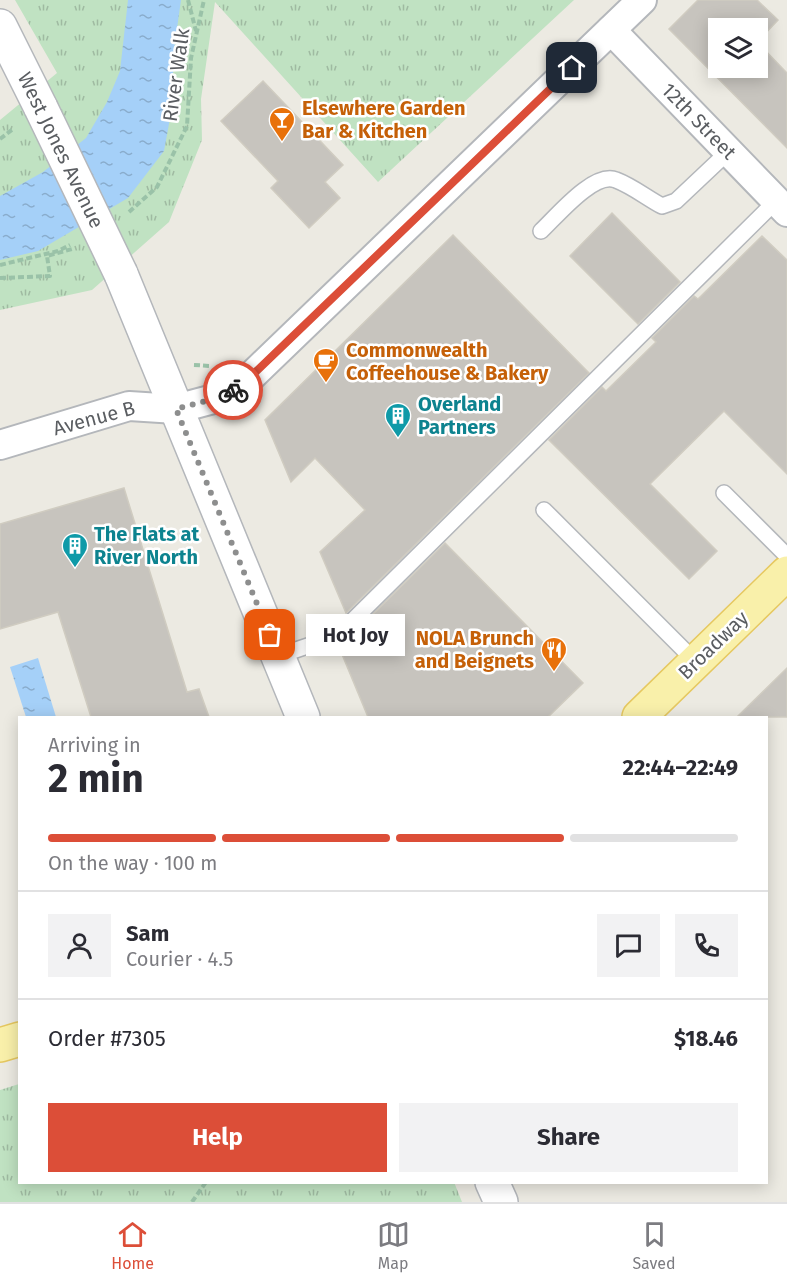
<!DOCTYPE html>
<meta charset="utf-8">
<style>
body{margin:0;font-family:"Fira Sans",sans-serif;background:#f2f2f3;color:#2b2b33;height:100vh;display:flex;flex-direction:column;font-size:22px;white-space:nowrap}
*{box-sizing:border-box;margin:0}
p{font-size:20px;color:#7c7c81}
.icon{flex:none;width:33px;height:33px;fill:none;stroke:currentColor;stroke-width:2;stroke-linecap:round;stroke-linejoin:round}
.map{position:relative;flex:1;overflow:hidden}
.details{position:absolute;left:18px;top:716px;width:750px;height:468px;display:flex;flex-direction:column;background:#fff;border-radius:0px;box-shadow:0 3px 15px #0003}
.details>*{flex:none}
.buttons{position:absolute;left:708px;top:18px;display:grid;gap:12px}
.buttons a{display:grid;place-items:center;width:60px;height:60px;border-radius:0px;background:#fff;box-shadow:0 3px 15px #0003;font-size:30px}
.pin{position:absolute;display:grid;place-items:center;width:51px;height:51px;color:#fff;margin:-26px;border-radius:12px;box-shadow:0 3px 9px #0006}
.courier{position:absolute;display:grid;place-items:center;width:60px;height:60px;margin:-30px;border:4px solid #dc4e38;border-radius:50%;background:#fff;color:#222;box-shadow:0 2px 8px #0007}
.bubble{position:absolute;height:42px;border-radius:0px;background:#fff;box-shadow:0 3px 15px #0003;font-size:20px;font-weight:700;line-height:42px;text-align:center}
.head em{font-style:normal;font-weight:700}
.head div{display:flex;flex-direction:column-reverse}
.head{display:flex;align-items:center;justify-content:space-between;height:102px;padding:0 30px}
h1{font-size:39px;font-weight:700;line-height:45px}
.bar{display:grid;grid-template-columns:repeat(4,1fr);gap:9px 6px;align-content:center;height:72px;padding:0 30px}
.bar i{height:8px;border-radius:4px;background:#e1e1e2}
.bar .active{background:#dc4e38}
.bar p{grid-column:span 4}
.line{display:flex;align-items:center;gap:15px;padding:0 30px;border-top:2px solid #e1e1e2}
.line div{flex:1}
.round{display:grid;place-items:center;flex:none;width:63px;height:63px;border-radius:0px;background:#f2f2f3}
.primary-button{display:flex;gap:12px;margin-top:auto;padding:12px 30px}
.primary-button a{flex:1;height:69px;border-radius:0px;background:#dc4e38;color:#fff;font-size:24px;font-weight:700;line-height:69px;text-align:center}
.primary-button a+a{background:#f2f2f3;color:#2b2b33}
.menu{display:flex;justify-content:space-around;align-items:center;height:84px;border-top:2px solid #e1e1e2;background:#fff;font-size:16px;color:#7c7c81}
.menu a{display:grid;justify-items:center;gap:3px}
.menu .active{color:#dc4e38}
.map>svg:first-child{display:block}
.park{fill:url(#park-tufts)}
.water{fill:url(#water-ripples)}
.building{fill:#c7c4be;stroke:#d0ccc1;stroke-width:1.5}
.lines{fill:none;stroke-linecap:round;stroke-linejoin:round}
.service-casing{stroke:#b4b7bb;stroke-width:18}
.minor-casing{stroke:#b4b7bb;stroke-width:32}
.tertiary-casing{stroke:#b4b7bb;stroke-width:36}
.primary-casing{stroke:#e6c860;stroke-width:36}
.path{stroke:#9ac2a8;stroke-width:4;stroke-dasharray:6 3;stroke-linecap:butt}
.service{stroke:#fff;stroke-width:15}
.minor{stroke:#fff;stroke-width:28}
.tertiary{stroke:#fff;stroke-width:33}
.primary{stroke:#f9f0aa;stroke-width:33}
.tertiary-bridge-casing{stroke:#b4b7bb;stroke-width:36;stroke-linecap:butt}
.tertiary-bridge{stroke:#fff;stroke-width:33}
.done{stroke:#8d8e8e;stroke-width:6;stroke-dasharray:0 10.8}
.route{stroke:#dc4e38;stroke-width:8}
.labels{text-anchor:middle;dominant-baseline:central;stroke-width:5;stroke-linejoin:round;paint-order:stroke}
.street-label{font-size:20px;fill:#5a5d61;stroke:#fff}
.food-label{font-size:20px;font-weight:bold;fill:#c56008;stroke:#fff;text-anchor:start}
.culture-label{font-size:20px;font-weight:bold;fill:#0d838f;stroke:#fff;text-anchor:start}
</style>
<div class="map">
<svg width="787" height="1202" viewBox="0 0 787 1202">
<defs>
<pattern id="park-tufts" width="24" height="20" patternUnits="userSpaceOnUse" patternTransform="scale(1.5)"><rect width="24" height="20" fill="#c0e2c2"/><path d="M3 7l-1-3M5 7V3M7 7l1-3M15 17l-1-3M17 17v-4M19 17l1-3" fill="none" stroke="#9fbaa1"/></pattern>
<pattern id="water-ripples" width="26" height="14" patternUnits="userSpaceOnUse" patternTransform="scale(1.5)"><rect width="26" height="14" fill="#a5d0f8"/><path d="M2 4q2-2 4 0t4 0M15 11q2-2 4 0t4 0" fill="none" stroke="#89accc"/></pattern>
</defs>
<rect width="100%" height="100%" fill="#eceae2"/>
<g class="park">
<polygon points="15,0 574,0 378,182 215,2 201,99 202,140 169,222 92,290 0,310 0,120 57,73"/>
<polygon points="19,1084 20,1182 454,1182 462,1202 0,1202 0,1090"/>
</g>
<g class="water">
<polygon points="128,0 181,0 173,57 173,102 164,151 128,198 38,251 0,260 0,196 43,172 86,138 107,102 120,71"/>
<polygon points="38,658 56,717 26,717 10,667"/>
</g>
<g class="building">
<polygon points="698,0 757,0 778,20 758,41 758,28 718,28 718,68 758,68 758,43 787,73 787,148 669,29"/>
<polygon points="263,81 343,165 325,182 340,198 309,228 271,188 278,181 221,121"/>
<polygon points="612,213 680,282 638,324 570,256"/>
<polygon points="453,235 589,373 346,613 320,552 365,510 315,458 291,482 265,420"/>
<polygon points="762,236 787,260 787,474 724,411 650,484 717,551 689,579 549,440 602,387 606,391 656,342 652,338 694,296 698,299"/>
<polygon points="124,488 187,692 199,689 209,717 91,717 58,612 0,629 0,524"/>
<polygon points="445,543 583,683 548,717 368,717 341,652 356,637 354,633"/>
<polygon points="787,668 787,717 737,717"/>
</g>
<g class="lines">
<defs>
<g id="service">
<path d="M541 231C557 216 594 171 616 180 632 186 647 198 662 206L676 201 729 151"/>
<polyline points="724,493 787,556"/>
<polyline points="544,510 696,662"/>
<polyline points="278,656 337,636 776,201"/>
</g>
<g id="minor">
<polyline points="611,30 787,212"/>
<polyline points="0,445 129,406 176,409 221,397 242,385 642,0"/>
</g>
<g id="tertiary">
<polyline points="0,26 41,108"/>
<polyline points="121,274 303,717"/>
<polyline points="492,1182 501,1202"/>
</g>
<g id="primary">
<polyline points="639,717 787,573"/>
<polyline points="0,1045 20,1039"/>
</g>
</defs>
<use href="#service" class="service-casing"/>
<use href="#minor" class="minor-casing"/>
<use href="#tertiary" class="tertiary-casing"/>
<use href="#primary" class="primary-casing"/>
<g class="path">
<polyline points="188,0 196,31"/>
<polyline points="0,139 13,129"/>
<polyline points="129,212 157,187 187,126 191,58 204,0"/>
<polyline points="0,265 58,251 70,245"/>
<polyline points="0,278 50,276 47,256 72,249"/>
<polyline points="194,365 211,366"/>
<polyline points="192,1202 206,1182"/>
</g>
<use href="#service" class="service"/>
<use href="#minor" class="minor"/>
<use href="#tertiary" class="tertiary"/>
<use href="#primary" class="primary"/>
<defs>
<polyline id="tertiary-bridge" points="41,108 121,274"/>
</defs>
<use href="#tertiary-bridge" class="tertiary-bridge-casing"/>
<use href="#tertiary-bridge" class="tertiary-bridge"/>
</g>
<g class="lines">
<polyline class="done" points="233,390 221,397 176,409 270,635"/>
<polyline class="route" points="233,390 242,385 572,68"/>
</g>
<defs>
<symbol id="bar-pin" viewBox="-11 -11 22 30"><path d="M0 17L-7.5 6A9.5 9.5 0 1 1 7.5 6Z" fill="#e8710a" stroke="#fff"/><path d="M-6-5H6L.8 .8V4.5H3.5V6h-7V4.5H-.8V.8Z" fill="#fff"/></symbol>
<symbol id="cafe-pin" viewBox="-11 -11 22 30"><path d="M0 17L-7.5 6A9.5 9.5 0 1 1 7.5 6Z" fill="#e8710a" stroke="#fff"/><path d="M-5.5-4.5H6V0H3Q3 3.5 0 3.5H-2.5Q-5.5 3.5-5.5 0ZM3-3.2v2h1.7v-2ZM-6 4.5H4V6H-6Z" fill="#fff"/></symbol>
<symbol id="building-pin" viewBox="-11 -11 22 30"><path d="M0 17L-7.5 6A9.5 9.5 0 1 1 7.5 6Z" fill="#0f9aa8" stroke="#fff"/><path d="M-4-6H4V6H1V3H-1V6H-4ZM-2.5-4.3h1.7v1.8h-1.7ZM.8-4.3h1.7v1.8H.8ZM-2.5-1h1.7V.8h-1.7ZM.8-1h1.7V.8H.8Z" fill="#fff"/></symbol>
<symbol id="restaurant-pin" viewBox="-11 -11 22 30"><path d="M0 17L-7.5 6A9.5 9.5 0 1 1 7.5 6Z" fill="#e8710a" stroke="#fff"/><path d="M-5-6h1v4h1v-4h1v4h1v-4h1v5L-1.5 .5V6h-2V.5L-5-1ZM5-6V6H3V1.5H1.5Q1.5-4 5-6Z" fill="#fff"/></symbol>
</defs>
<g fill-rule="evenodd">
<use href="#bar-pin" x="267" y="105" width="30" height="40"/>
<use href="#cafe-pin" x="311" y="346" width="30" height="40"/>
<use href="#building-pin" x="383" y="401" width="30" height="40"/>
<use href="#building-pin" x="60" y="531" width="30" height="40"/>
<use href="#restaurant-pin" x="539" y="635" width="30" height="40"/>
</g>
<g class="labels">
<g class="street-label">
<text transform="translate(176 75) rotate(-82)">River Walk</text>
<text transform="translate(699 121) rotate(46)">12th Street</text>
<text transform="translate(61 150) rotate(64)">West Jones Avenue</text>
<text transform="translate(94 418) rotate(-15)">Avenue B</text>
<text transform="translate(713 645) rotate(-44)">Broadway</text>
</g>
<g class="food-label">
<text x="302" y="108">Elsewhere Garden<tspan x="302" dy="23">Bar &amp; Kitchen</tspan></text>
<text x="346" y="350">Commonwealth<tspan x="346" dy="23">Coffeehouse &amp; Bakery</tspan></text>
<text x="534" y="638" text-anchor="end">NOLA Brunch<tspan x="534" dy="23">and Beignets</tspan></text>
</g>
<g class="culture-label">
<text x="418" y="404">Overland<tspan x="418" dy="23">Partners</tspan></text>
<text x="94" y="534">The Flats at<tspan x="94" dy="23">River North</tspan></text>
</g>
</g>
</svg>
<div class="buttons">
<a><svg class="icon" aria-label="layers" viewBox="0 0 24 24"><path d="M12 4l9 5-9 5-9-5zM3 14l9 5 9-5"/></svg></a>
</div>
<div class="pin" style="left:270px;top:635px;background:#ea580c"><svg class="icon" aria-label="bag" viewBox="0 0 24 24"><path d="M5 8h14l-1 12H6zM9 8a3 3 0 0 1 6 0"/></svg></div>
<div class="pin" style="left:572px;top:68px;background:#1f2937"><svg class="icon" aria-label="home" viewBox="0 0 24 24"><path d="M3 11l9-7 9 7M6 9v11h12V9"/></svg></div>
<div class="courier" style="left:233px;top:390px"><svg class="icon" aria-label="bike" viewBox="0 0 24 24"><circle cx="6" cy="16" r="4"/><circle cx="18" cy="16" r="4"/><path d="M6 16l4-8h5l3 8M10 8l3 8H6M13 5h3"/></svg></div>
<div class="bubble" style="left:306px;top:614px;width:99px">Hot Joy</div>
<section class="details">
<div class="head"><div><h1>2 min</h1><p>Arriving in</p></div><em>22:44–22:49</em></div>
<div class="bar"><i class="active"></i><i class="active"></i><i class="active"></i><i></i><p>On the way · 100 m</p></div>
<div class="line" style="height:108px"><a class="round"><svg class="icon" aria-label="person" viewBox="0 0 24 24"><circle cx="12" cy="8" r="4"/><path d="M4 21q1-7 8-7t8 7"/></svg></a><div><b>Sam</b><p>Courier · 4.5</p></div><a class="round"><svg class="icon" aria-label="chat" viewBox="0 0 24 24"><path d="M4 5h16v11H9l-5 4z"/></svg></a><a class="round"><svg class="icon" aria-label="phone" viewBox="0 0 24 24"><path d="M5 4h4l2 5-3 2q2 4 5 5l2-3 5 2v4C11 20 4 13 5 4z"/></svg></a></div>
<div class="line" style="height:78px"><div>Order #7305</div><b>$18.46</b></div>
<div class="primary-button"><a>Help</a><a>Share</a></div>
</section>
</div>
<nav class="menu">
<a class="active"><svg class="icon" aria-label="home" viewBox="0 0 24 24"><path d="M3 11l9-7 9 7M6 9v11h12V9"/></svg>Home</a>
<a><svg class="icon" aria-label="map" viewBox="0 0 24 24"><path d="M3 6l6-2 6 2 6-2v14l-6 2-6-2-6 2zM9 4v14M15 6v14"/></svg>Map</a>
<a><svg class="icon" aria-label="saved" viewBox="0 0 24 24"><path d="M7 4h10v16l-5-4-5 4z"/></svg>Saved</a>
</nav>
